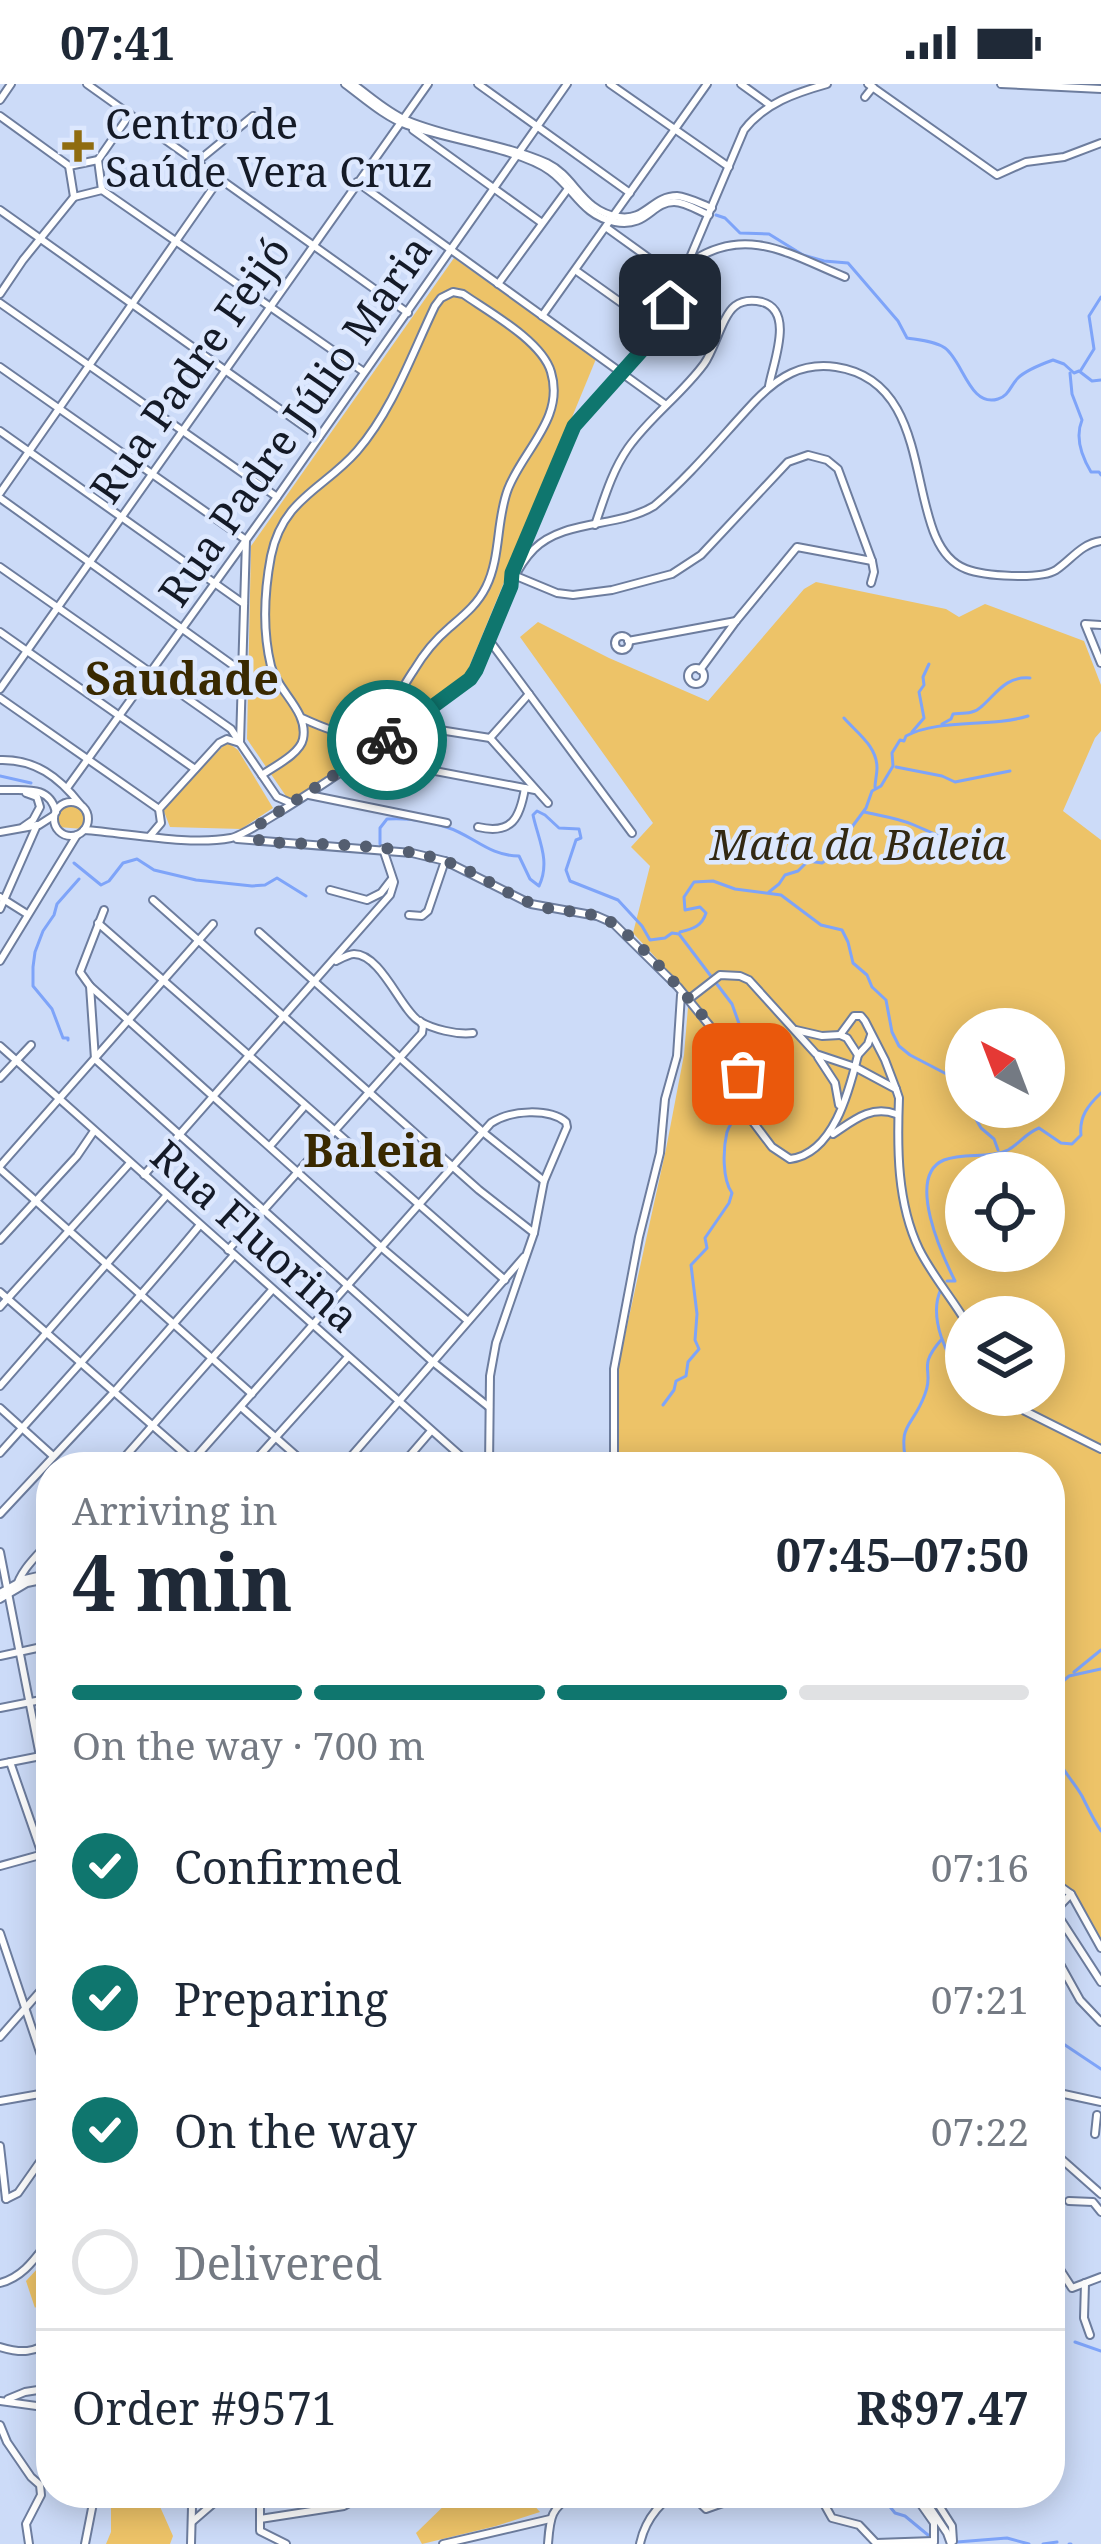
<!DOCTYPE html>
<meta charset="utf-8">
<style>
body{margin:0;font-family:"Noto Serif",serif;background:#f6f6f7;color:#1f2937;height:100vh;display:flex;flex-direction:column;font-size:45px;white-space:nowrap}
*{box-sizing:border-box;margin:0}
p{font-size:39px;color:#747a83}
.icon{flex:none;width:66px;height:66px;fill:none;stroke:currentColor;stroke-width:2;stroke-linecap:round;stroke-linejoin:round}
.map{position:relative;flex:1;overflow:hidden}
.details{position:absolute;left:36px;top:1368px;width:1029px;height:1056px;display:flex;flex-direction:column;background:#fff;border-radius:48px;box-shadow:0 6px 30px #0003}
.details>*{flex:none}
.needle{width:78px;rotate:318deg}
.controls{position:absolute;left:945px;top:924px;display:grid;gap:24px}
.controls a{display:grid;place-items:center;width:120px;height:120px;border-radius:50%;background:#fff;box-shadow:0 6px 30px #0003;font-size:60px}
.pin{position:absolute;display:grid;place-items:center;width:102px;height:102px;color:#fff;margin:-51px;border-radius:24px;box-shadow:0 6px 18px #0006}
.courier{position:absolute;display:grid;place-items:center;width:120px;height:120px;margin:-60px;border:9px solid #0f766e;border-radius:50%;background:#fff;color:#222;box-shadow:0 3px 15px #0007}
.overview em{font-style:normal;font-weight:700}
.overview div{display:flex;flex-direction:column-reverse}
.overview{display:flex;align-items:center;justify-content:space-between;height:204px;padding:0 36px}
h1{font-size:78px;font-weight:700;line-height:90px}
.bar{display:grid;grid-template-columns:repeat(4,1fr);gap:18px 12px;align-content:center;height:144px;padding:0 36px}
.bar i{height:15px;border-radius:9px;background:#e0e1e3}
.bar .selected{background:#0f766e}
.bar p{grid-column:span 4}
.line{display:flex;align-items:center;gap:30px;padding:0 36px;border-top:3px solid #e0e1e3}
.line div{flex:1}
ol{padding:0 36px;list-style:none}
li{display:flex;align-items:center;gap:36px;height:132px}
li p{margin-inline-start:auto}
li .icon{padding:12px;border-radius:50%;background:#0f766e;color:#fff;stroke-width:4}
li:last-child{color:#747a83}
li i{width:66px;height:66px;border:6px solid #e0e1e3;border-radius:50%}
.status{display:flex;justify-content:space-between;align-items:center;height:84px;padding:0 60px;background:#fff;direction:ltr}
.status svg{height:33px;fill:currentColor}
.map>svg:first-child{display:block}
.green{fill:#edc368;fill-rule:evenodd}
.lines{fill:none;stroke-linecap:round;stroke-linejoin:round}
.stream{stroke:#7ea4f9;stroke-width:3}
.minor-casing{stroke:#6d7d9e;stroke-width:10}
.minor{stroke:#fff;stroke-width:6}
.done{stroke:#545e70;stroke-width:12;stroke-dasharray:0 21.6}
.route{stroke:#0f766e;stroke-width:15}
.poi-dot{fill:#8f6c10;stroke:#dde8fe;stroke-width:4.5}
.labels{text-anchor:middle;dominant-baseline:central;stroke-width:9;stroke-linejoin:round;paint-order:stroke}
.poi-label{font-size:42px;fill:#141a27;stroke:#dde8fe;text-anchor:start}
.street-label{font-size:42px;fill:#141a27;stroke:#dde8fe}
.park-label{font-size:42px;font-style:italic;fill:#322812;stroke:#dde8fe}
.neighbourhood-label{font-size:45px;font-weight:bold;fill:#392900;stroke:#dde8fe}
</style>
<div class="status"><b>07:41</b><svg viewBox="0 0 49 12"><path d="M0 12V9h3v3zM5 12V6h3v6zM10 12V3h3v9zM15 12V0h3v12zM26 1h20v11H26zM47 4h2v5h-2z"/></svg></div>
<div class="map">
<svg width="1101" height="2460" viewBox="0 0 1101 2460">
<rect width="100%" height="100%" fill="#ccdbf8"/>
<g class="green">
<polygon points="454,174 596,275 467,588 433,619 290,718 247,655 251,462"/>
<path d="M816 498 946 525 959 533 985 520 1084 557 1101 601V647L1095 654 1063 727 1101 756V1858L1067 1803 1050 1793V1383H620L615 1306 618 1283 666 1065 684 971 688 923 694 915 633 849 650 782 631 763 653 739 520 553 538 538 609 574 708 617 804 505ZM966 945H1044V1023H966ZM966 1089H1044V1167H966ZM966 1233H1044V1311H966Z"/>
<polygon points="227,658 238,666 273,724 241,745 170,743 163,725"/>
<path d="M65 721C82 720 89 729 83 745L58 743 56 733Z"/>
<polygon points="38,2184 51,2199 51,2206 35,2224 26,2197"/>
<polygon points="120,2409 154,2409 173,2452 170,2460 106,2460 111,2448 111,2416"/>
<polygon points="457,2409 523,2409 540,2428 496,2442 422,2460 416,2449"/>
</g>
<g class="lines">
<g class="stream">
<path d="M716 131 725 134 740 149 769 150 803 171 824 177 848 179 898 237 907 254C919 256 935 257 945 264 963 277 970 324 998 315 1009 312 1010 302 1018 294 1026 286 1042 280 1053 276L1064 280 1074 289 1079 287 1092 297 1101 296"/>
<polyline points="1081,286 1094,265 1089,232 1101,213"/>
<path d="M1070 289 1072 310 1082 336C1075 353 1082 373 1091 388H1099L1101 391"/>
<path d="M844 634C857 649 877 662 877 684 877 691 875 697 875 703"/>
<path d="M942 640 951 635 953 630C963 629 974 630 981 623 997 609 1006 592 1030 594"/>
<polyline points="912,648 924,634 919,608 924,601 923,593 929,580"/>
<polyline points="896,683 942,692 955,698 1010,687"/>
<polyline points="0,692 31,699"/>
<path d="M864 728C881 732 898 734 914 741 935 750 940 754 964 758"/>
<path d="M380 760V744L387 735C406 734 429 737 446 743 473 751 488 772 519 772L530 795 539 802C551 777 538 755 533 731L537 727 545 731 559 744 579 745 581 754 576 756 566 786 570 797 618 816 642 842 650 856 665 854 672 849 679 850 732 920 756 987 755 1004 750 1014"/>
<polyline points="74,779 101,801 109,797 123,779 137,775 154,786 196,796 252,802 265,801 277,794 306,812"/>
<path d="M769 808 779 800 785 791 798 787 808 777 822 779 829 774 866 724 872 707 881 702 893 682 892 669 900 656 904 657 906 652C940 634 990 644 1028 632"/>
<path d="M680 848C693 845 702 842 706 829L700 823 685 826 684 813 694 798 713 797 735 805 781 811 821 841 842 846 848 858 853 879 867 891 872 903 886 916 892 948 899 962 910 971 958 996 966 1015"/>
<polyline points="68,956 68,954 63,954 52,925 33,902 33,883 35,868 43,847 54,831 57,820 79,795"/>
<polyline points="969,1023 981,1044 994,1055 998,1066"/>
<path d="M947 1197H955C943 1173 905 1092 944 1076 964 1068 989 1075 1008 1066 1019 1060 1026 1049 1039 1044L1061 1059 1072 1060 1081 1051C1079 1033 1088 1021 1101 1009"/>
<path d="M941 1205C928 1233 946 1274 966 1295"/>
<polyline points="988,1311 1009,1329"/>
<path d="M663 1321 674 1306 676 1297 686 1292 688 1278 699 1265 695 1256 697 1230 691 1181 707 1164 705 1154 729 1119 732 1109C722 1095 723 1065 727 1048 730 1039 738 1029 744 1021"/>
<path d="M907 1383C897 1337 912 1346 925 1310 935 1285 916 1285 941 1256"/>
<polyline points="1074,1588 1101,1566"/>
<polyline points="1050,1600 1061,1599 1069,1592 1101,1585"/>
<path d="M1050 1652C1052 1659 1052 1665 1055 1671 1062 1686 1074 1698 1082 1712 1088 1724 1093 1735 1101 1747"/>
<polyline points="1050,1951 1101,1985"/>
<polyline points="1075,2258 1101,2267"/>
<polyline points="879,2409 895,2429 905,2432 928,2451"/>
<polyline points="957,2458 1007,2454 1029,2460"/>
<polyline points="1043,2460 1057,2458"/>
<polyline points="1069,2460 1071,2460"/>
</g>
<defs>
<g id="minor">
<polyline points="87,0 408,229"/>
<path d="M345 0C364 14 385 33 407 41 445 55 520 65 550 87 574 104 582 132 615 138 648 144 651 118 674 118 685 118 699 127 709 131"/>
<path d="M353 0C370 12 387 28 406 36 451 55 502 59 547 79 576 93 581 127 619 133 646 137 652 112 677 112 688 113 701 120 712 124"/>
<polyline points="478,0 630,109"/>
<polyline points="610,0 729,83"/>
<polyline points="741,0 770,21"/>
<polyline points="868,0 997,91 1026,78 1064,73 1101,59"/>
<polyline points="1001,0 1101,5"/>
<polyline points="865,13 873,3"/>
<polyline points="0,16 11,0"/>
<polyline points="0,32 69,82"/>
<polyline points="413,46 542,139"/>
<polygon points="98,76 102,106 74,113 69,82"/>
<polyline points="98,76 130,30"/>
<polyline points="198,77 253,32"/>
<polyline points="357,98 666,321"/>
<polyline points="102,106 364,288"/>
<polyline points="0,126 319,353"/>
<polyline points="607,144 682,198"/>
<path d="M694 176C748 141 793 172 845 193"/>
<polyline points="578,188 658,245"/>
<polyline points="498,200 567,106"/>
<polyline points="0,210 23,176 74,113"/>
<polyline points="0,219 277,413"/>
<polyline points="542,232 707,0"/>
<polyline points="0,283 246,456 240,659"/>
<polyline points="0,347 244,520"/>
<polyline points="0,409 220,94"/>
<polyline points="0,414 241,587"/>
<path d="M595 441C604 415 612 387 628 364 650 333 682 310 704 280 715 265 722 232 735 222 743 216 753 216 762 218 795 227 773 279 769 302"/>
<polyline points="0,483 231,645 239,657"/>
<polyline points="516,492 557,509 573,511 612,506 672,490 701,471 788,378 808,371 827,376 838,385 872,477 874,488 871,499"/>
<path d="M511 501 512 489 574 342 642 266 670 221 744 46C765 19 795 9 827 0"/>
<polyline points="1101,541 1085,540 1101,579"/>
<polyline points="0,548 195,685"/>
<circle cx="622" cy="559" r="7"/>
<polyline points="489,556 632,749"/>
<polyline points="628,557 736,537"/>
<circle cx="696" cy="592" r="8"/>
<polyline points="700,586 736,537 797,463 872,477"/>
<polyline points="0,605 428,0"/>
<polyline points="0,614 159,725"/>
<polyline points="408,641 490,654 548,719"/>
<polyline points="490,654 529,610"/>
<polyline points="361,673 535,706"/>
<path d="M0 676C35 675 59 693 80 720"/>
<path d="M262 691C273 683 300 670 303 655 309 627 277 607 271 582 262 545 264 509 271 472 283 414 324 405 357 367 393 325 411 272 435 222L441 214 453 208 463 210C489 228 542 257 551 288 565 334 523 366 508 405 496 436 501 473 486 503 477 521 464 531 449 544 436 555 423 571 414 586 402 603 383 643 363 650 349 655 315 640 302 634"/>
<polyline points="67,704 277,413 567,0"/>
<path d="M0 706C24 707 49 700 56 728"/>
<polyline points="309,711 447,739"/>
<circle cx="71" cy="735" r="17"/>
<polyline points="23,743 33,736 40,723 37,713 26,709"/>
<path d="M478 743C512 751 520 734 525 704"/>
<path d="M84 746C128 749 189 762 231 754 255 750 461 609 474 589 496 552 504 495 534 465 564 435 618 444 654 422 690 392 723 351 755 317 778 293 802 278 836 283 944 299 899 460 966 485 984 492 1040 496 1056 486 1072 475 1081 460 1101 457"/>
<polyline points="0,748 39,741 53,732"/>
<polyline points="150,752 161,739 159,725 219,659 227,655 240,659 277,713 291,719"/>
<path d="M237 755 412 769 445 777 531 820 597 832 613 839 678 903 732 969 743 990 750 1034 772 1063 790 1075C833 1070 849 1008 858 971L847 954 840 951 854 932H861L865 937 885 976 896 1005"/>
<polyline points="330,806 367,816 381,809 391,796"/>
<polyline points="0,813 27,830"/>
<polyline points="153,816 479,1106 534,1149"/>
<polyline points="0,825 37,741"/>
<polyline points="104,826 80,888 90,902 95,975 433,1278 489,1323"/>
<polyline points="409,831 422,832 428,827 445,777"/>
<polyline points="98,839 505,1196"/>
<polyline points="259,848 484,1049 544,1097"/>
<polyline points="0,877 77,751"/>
<path d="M336 877C340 875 349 870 354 870 381 870 401 926 419 937 433 945 456 951 473 949"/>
<polyline points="90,902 382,1164 468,1237"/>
<path d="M689 915 720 891 740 892 749 896 816 970 855 983 896 1005 899 1014C897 1064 897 1119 919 1165 932 1191 951 1213 966 1238"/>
<polyline points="796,946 822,952 840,951"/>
<polyline points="0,962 473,1383"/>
<polyline points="858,971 868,960 871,951"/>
<polyline points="818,973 835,999 839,1021"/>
<polyline points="0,994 31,961"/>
<path d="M833 1050C854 1036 871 1021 896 1030"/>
<polyline points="270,1062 303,1024"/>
<polyline points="0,1082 213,840"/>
<polyline points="0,1085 252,1310"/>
<polyline points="144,1091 390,811 394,798 383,765"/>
<polyline points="0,1156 77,1072 94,1047"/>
<polyline points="228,1166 422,949 423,942 420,937"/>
<polyline points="0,1208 193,1377"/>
<polyline points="0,1223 130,1079"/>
<polyline points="0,1302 166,1112"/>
<polyline points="1007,1311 1025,1327 1101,1365"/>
<polyline points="241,1323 309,1383"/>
<polyline points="0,1324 53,1372"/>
<path d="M0 1369C67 1294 135 1220 199 1142"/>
<polyline points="116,1383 272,1206"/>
<path d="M187 1383 491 1039C510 1026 549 1024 566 1038L567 1043 544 1097 534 1149 496 1259 490 1292 489 1383"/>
<polyline points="249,1383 348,1273"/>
<polyline points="342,1383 524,1173"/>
<polyline points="400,1383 431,1347"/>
<polyline points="614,1383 614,1285 639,1153 660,1069 665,1015 677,972 681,911"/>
<polyline points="0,1430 114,1308 234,1171"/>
<polyline points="0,1468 40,1672"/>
<path d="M16 1505C20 1486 38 1471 51 1456"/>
<polyline points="0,1509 25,1495 51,1489"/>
<polyline points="0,1515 27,1499 51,1494"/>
<polyline points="0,1572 51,1561"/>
<polyline points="0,1624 51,1614"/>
<polyline points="10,1678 51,1796"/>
<polyline points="0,1680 51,1670"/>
<polyline points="0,1782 51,1768"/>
<polyline points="1050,1795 1071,1810 1101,1864"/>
<polyline points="1055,1827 1101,1898"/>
<polyline points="1050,1832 1071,1810"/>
<polyline points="0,1849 51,2001"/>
<polyline points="1050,1862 1080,1916 1101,1938"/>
<polyline points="0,1953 51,1895"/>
<polyline points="1050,2007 1101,2018"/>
<polyline points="0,2017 51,2008"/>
<polyline points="1095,2050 1097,2031"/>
<polyline points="0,2062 6,2115"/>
<polyline points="1050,2065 1101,2110"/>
<polyline points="6,2115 18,2109 51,2062"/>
<polyline points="1069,2117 1093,2118 1101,2128"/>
<polyline points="1050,2180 1059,2184 1072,2204 1101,2193"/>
<path d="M0 2199C24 2193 36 2173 51 2154"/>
<polyline points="1085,2199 1084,2234 1090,2251"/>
<path d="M0 2263C20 2269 36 2270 51 2255"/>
<polyline points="8,2315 25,2308 51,2304"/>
<polyline points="0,2317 51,2324"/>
<polyline points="0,2341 7,2358 31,2393 40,2401 41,2411 26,2440 29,2460"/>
<polyline points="188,2409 192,2423 191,2460"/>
<polyline points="260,2409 260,2447 286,2460"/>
<polyline points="818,2409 832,2434 859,2441 876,2459 934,2457"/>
<polyline points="913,2409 934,2439 934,2458"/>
<polyline points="920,2409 947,2449 951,2460"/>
<polyline points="931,2409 952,2442 953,2457"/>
<polyline points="359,2418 392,2409"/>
<polyline points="260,2435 344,2422 367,2409"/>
<polyline points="193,2437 215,2418 218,2409"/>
<polyline points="85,2460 95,2409"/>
<polyline points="443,2460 550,2435"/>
<path d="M548 2460C550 2432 551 2425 574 2409"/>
<path d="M640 2460C644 2440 664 2404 689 2412 695 2413 702 2421 706 2425L751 2409"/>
</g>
</defs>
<use href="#minor" class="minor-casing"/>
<use href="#minor" class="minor"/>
</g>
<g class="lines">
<path class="done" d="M387 656 254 744 256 753 261 758C321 761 387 758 445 777 474 787 500 806 528 818 554 830 584 824 609 837 638 852 731 959 743 990"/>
<polyline class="route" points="387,656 470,595 476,586 511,502 512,489 574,342 651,256 670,221"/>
</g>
<path class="poi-dot" d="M72 44h12v12h12v12h-12v12h-12v-12h-12v-12h12z"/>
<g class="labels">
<g class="poi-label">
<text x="105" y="38">Centro de<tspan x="105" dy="48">Saúde Vera Cruz</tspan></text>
</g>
<g class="street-label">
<text transform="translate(189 285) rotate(-55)">Rua Padre Feijó</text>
<text transform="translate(294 336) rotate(-55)">Rua Padre Júlio Maria</text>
<text transform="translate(256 1151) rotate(42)">Rua Fluorina</text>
</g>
<g class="park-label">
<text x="858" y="759">Mata da Baleia</text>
</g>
<g class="neighbourhood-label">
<text x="182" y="593">Saudade</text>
<text x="374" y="1065">Baleia</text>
</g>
</g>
</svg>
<div class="controls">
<a><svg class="needle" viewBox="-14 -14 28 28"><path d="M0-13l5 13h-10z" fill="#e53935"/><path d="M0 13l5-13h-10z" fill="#747a83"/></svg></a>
<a><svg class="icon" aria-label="locate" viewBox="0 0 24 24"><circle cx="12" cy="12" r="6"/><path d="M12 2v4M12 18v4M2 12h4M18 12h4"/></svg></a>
<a><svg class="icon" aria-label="layers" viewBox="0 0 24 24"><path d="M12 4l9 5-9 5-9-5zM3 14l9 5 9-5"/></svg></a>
</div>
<div class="pin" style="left:743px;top:990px;background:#ea580c"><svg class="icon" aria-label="bag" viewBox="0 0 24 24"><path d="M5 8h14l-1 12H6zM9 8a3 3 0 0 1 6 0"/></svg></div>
<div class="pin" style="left:670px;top:221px;background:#1f2937"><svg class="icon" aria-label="home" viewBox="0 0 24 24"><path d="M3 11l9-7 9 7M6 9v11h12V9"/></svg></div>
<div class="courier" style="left:387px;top:656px"><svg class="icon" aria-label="bike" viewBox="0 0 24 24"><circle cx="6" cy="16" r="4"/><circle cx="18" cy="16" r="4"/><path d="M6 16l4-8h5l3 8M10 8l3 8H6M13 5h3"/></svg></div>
<section class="details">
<div class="overview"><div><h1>4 min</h1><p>Arriving in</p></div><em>07:45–07:50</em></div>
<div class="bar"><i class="selected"></i><i class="selected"></i><i class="selected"></i><i></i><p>On the way · 700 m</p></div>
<ol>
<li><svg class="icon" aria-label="check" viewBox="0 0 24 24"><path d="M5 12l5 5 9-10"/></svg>Confirmed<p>07:16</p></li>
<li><svg class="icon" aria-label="check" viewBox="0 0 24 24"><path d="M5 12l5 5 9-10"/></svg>Preparing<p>07:21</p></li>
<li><svg class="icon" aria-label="check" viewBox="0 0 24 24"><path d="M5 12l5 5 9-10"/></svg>On the way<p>07:22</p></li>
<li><i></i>Delivered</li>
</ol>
<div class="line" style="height:156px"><div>Order #9571</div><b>R$97.47</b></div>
</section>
</div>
